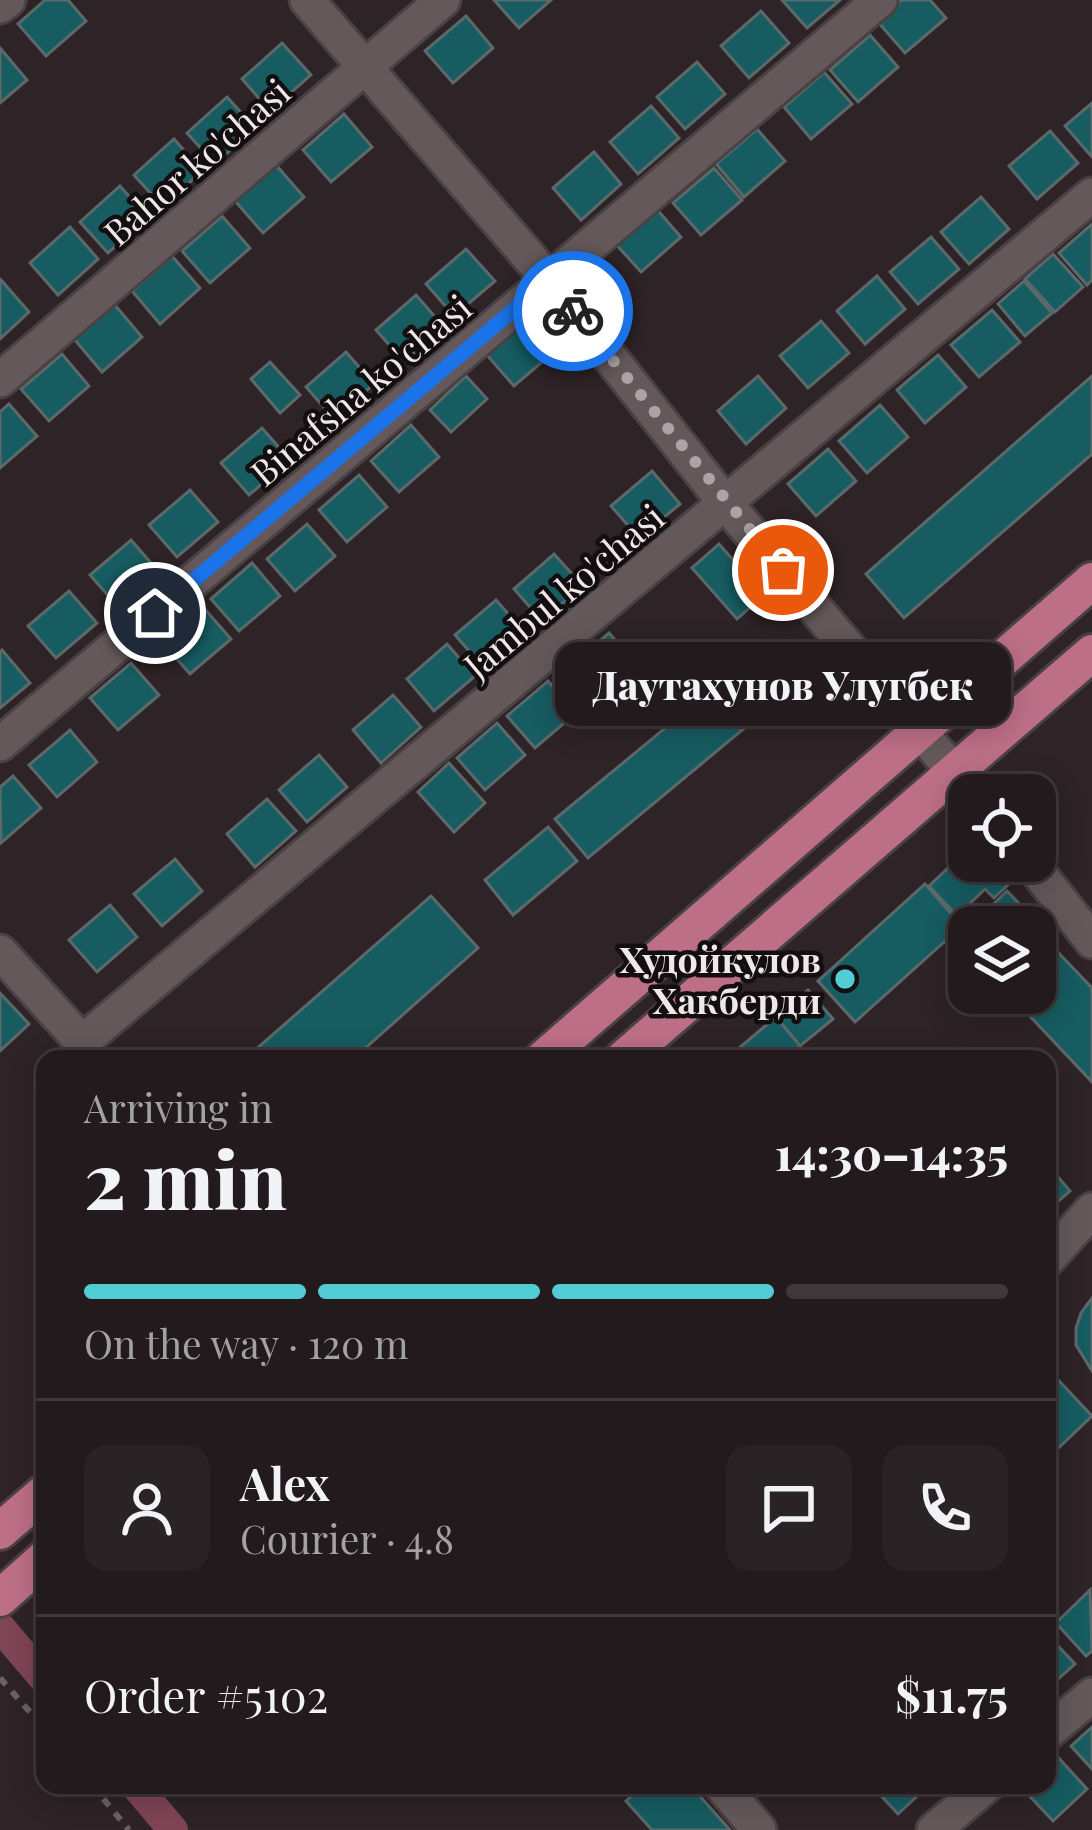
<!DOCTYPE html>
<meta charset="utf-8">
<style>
body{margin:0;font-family:"Playfair Display",serif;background:#2a2325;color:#f1f3f6;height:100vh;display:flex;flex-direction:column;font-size:45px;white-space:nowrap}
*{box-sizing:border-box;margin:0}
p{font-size:39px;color:#a2a1a3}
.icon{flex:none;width:66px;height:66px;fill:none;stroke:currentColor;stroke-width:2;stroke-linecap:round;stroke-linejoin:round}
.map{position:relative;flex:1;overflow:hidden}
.drawer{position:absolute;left:36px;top:1050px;width:1020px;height:744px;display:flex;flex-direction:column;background:#221a1c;border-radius:24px;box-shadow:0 6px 30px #0003,0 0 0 3px #3f383b}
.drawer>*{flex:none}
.fabs{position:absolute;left:948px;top:774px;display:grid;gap:24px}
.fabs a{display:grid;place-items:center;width:108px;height:108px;border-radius:24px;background:#221a1c;box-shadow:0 6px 30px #0003,0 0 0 3px #3f383b;font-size:60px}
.pin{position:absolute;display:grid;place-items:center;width:102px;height:102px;color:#fff;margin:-51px;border:6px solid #fff;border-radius:50%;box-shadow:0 3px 12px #0007}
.courier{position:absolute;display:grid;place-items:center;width:120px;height:120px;margin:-60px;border:9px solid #1a73e8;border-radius:50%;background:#fff;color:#222;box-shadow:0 3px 15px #0007}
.bubble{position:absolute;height:84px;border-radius:24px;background:#221a1c;box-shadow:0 6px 30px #0003,0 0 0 3px #3f383b;font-size:39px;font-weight:800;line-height:84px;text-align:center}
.overview em{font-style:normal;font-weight:800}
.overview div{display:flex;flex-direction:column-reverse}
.overview{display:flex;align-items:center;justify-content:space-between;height:204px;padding:0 48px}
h1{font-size:78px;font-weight:800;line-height:90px}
.bar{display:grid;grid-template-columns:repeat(4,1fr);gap:18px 12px;align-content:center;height:144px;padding:0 48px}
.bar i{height:15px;border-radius:9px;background:#3f383b}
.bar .active{background:#52ccd5}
.bar p{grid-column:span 4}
.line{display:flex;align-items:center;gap:30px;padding:0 48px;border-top:3px solid #3f383b}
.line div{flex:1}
.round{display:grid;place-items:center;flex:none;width:126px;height:126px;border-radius:24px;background:#2a2325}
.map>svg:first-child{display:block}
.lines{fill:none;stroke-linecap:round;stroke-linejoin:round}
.canal{stroke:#7f4456;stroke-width:30}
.building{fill:#165c61;stroke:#5c696a;stroke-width:3}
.street-casing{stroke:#4a4143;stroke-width:39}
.primary-casing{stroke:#4a4143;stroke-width:42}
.path{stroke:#6c6264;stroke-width:6;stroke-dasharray:9 9;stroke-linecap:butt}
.street{stroke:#64585b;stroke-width:33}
.primary{stroke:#bd6f88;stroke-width:36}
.done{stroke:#aba3a5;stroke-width:12;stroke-dasharray:0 21.6}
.route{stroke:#1a73e8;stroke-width:15}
.poi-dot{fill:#52ccd5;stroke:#130e0f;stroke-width:4.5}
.labels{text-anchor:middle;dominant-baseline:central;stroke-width:9;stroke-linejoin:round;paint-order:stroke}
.street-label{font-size:36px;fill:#efe8e9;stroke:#130e0f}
.poi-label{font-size:36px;font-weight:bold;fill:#efe8e9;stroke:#130e0f;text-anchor:end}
</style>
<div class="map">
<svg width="1092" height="1830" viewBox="0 0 1092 1830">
<rect width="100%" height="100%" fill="#2e2326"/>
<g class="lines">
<g class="canal">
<polyline points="0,1627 45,1680"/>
<polyline points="135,1785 173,1830"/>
</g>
</g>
<g class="building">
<polygon points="45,0 68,0 86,21 46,56 18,24"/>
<polygon points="494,0 551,0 519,28"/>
<polygon points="782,0 840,0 807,28"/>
<polygon points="901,0 930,0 946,18 905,53 877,21"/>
<polygon points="761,11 789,43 749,78 721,46"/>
<polygon points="466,16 493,48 453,83 425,51"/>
<polygon points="870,35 898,67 858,102 830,70"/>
<polygon points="282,43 311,75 270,111 242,79"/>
<polygon points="0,48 27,80 0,103"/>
<polygon points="697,62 725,94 685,129 657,97"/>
<polygon points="824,72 852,104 811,139 784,107"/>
<polygon points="227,97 255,128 215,164 187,133"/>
<polygon points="1092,103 1092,157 1065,126"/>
<polygon points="651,106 679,138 638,174 610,142"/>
<polygon points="344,114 372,147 331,182 303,150"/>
<polygon points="757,129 785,161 744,197 716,164"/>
<polygon points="1050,131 1078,163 1037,199 1009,166"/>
<polygon points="174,139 202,171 163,207 134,175"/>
<polygon points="594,152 621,184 581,220 553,188"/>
<polygon points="276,165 304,197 263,233 235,201"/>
<polygon points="714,168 742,200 701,235 673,203"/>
<polygon points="120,186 148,218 108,253 80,222"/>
<polygon points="981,197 1009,229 969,264 941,232"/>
<polygon points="653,205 681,237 641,272 613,241"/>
<polygon points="222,216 250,248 210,283 182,251"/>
<polygon points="1092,224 1092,280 1087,285 1059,253"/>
<polygon points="70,227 98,259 58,295 30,263"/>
<polygon points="931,237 959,269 918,304 890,272"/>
<polygon points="466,249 495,281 454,316 426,284"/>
<polygon points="1053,254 1083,287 1055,312 1025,279"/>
<polygon points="172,256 200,288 160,324 132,291"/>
<polygon points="877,276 905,309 865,344 837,311"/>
<polygon points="1,280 29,312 0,339 0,282"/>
<polygon points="1024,281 1052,313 1025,336 998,304"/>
<polygon points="416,295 444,327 404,362 376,330"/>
<polygon points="114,304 142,337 102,372 74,339"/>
<polygon points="992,310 1020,342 979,377 951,345"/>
<polygon points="527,319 555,351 514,386 486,354"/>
<polygon points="821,321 849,353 808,388 780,356"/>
<polygon points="346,352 374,384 334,419 306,387"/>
<polygon points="62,354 89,386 49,421 21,389"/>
<polygon points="938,355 966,387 925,423 897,390"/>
<polygon points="270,362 300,395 280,413 251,379"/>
<polygon points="466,376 487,399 451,432 430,410"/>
<polygon points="758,376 786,408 746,444 718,411"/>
<polygon points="1092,376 1092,454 904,618 866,574"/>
<polygon points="9,404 37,436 0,468 0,412"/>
<polygon points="880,405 908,437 867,473 839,441"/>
<polygon points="411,425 439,457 399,492 371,461"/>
<polygon points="262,428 290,460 249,495 221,463"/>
<polygon points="828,449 856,481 816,516 788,484"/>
<polygon points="652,471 680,504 639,538 611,506"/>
<polygon points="359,475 387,507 347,542 319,510"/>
<polygon points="190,490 218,522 177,557 149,525"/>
<polygon points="307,524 335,556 295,591 267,559"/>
<polygon points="131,540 159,572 118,607 90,575"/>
<polygon points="719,544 764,595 737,619 692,568"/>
<polygon points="554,554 583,586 542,621 514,589"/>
<polygon points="252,563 280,596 239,631 211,599"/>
<polygon points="69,591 97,623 56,658 28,626"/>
<polygon points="496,600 524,632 483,667 455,635"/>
<polygon points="203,607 231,639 190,674 162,642"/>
<polygon points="609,633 637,665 596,700 568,668"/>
<polygon points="447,644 475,676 434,711 407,679"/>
<polygon points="2,650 30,683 0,708 0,652"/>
<polygon points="131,663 159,695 118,730 90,698"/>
<polygon points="548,681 576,713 535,748 507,716"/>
<polygon points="721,682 753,721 588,858 555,819"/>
<polygon points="393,695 421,727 381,763 353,730"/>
<polygon points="497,723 525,755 485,790 457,758"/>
<polygon points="70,730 97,762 57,797 29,765"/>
<polygon points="319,755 347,787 307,822 279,790"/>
<polygon points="449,763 485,803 454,832 418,792"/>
<polygon points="13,776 41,808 1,843 0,787"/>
<polygon points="267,799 296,831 255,867 227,834"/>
<polygon points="548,827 577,861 513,915 485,880"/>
<polygon points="969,848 969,861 991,861 1011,882 994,898 985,889 957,916 929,886"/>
<polygon points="175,859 202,891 162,926 134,894"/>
<polygon points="925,884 962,926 855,1022 818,981"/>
<polygon points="1007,891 1036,921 1029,927 983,927 977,920"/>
<polygon points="431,896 478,948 353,1059 245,1059"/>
<polygon points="110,905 137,937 97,972 69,940"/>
<polygon points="1053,947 1092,988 1092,1082 1008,993 1035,993 1035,964"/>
<polygon points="808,990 833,1019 800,1046 776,1017"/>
<polygon points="0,993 29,1024 0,1051"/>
<polygon points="776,1017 800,1046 785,1059 726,1059"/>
<polygon points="1047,1164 1070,1191 1047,1211"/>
<polygon points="1092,1298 1092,1371 1076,1345 1076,1328 1081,1313"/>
<polygon points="1047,1368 1092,1416 1047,1459 1047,1415 1052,1411 1047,1405"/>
<polygon points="1090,1590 1092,1651 1086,1656 1056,1623"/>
<polygon points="1047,1634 1075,1664 1047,1689"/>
<polygon points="1092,1727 1092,1769 1071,1746"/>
<polygon points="1056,1755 1087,1789 1053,1821 1021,1787 1047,1785 1047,1764"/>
<polygon points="644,1785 690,1785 730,1830 652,1830 626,1801"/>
<polygon points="871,1785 929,1785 898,1814"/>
</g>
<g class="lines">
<defs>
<g id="street">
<polyline points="307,0 549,280 726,504 974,795"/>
<polyline points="0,6 8,0"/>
<polyline points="0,380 443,0"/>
<polyline points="0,744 880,0"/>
<polyline points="1029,861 1092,941"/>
<polyline points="0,952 82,1042 1092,195"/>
<polyline points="1047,1260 1092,1210"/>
<polyline points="1047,1733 1092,1695"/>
<polyline points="721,1785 759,1830"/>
<polyline points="934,1830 987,1785"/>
</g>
<g id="primary">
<polyline points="543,1059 1092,581"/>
<polyline points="623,1059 1092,653"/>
<polyline points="0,1531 45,1492"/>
<polyline points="0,1598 45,1558"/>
</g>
</defs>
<use href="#street" class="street-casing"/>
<use href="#primary" class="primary-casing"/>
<g class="path">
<polyline points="0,1678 45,1729"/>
<polyline points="92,1785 129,1830"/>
</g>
<use href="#street" class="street"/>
<use href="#primary" class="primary"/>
</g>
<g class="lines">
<polyline class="done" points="573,311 783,570"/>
<polyline class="route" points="155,613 549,280 573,311"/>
</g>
<circle class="poi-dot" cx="845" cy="979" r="12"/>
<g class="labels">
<g class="street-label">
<text transform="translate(196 161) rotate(-41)">Bahor ko'chasi</text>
<text transform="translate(360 389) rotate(-40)">Binafsha ko'chasi</text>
<text transform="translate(563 590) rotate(-40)">Jambul ko'chasi</text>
</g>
<g class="poi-label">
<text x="821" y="958">Худойкулов<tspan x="821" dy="41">Хакберди</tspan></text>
</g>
</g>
</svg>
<div class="fabs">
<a><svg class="icon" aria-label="locate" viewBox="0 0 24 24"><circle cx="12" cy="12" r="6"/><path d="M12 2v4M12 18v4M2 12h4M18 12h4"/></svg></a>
<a><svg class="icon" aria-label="layers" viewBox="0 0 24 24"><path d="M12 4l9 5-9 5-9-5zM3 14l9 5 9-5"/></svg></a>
</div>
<div class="pin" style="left:783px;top:570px;background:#ea580c"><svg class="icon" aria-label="bag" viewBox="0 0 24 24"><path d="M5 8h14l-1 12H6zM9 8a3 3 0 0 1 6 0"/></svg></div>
<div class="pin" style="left:155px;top:613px;background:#1f2937"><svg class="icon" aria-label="home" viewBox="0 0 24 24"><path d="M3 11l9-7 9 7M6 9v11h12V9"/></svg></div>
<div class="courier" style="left:573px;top:311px"><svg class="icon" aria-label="bike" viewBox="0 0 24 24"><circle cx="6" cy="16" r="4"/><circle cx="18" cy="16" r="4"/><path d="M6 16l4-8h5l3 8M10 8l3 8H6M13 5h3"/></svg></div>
<div class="bubble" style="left:555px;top:642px;width:456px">Даутахунов Улугбек</div>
<section class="drawer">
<div class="overview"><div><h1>2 min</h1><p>Arriving in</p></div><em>14:30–14:35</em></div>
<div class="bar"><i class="active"></i><i class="active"></i><i class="active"></i><i></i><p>On the way · 120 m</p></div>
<div class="line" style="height:216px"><a class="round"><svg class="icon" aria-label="person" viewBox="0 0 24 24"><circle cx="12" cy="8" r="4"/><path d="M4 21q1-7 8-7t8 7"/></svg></a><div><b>Alex</b><p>Courier · 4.8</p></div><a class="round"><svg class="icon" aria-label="chat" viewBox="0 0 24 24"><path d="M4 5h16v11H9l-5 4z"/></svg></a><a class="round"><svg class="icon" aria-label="phone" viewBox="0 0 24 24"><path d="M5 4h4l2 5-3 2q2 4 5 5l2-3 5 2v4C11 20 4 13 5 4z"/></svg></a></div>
<div class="line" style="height:156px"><div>Order #5102</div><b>$11.75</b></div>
</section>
</div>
